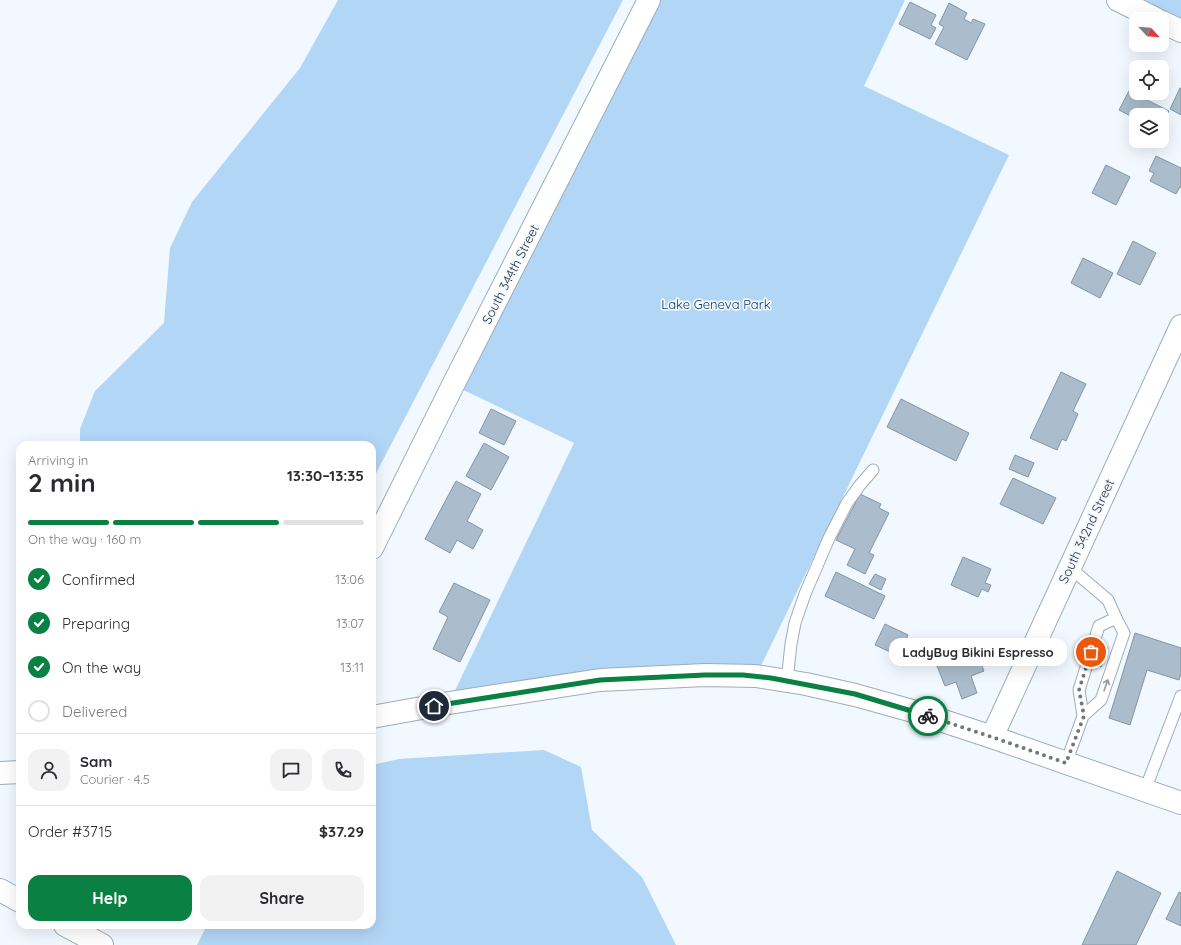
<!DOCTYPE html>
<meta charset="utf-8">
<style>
body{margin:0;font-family:Quicksand,sans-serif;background:#f2f2f3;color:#2b2b33;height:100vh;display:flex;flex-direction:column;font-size:15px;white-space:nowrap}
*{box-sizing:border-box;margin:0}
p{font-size:13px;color:#7c7c81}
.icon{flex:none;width:22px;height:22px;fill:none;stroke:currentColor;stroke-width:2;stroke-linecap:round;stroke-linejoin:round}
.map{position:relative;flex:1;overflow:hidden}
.side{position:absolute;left:16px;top:441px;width:360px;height:488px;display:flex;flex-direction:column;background:#fff;border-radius:12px;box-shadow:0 4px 16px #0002}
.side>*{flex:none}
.needle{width:26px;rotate:116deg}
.controls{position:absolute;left:1129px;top:12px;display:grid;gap:8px}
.controls a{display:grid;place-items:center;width:40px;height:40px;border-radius:8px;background:#fff;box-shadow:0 4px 16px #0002;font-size:20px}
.pin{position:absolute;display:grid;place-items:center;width:34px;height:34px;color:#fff;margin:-17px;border:2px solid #fff;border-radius:50%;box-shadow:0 1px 4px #0007}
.courier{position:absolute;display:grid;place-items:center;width:40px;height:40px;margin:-20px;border:3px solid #0b8043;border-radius:50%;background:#fff;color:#222;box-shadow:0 1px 5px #0007}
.bubble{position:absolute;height:28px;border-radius:12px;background:#fff;box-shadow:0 4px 16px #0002;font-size:13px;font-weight:800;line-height:28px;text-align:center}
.summary em{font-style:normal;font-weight:800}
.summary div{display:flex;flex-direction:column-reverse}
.summary{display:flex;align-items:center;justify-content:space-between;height:68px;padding:0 12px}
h1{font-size:26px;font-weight:800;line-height:30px}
.bar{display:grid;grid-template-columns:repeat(4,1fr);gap:6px 4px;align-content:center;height:48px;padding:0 12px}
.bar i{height:5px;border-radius:3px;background:#e1e1e2}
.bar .on{background:#0b8043}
.bar p{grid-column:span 4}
.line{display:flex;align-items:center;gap:10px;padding:0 12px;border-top:1px solid #e1e1e2}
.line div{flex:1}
.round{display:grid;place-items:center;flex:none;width:42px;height:42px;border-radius:12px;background:#f2f2f3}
ol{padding:0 12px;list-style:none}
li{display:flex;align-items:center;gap:12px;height:44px}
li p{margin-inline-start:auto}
li .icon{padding:4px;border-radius:50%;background:#0b8043;color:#fff;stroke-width:4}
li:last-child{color:#7c7c81}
li i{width:22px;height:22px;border:2px solid #e1e1e2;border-radius:50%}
.button{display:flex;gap:8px;margin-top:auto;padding:8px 12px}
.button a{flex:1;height:46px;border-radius:12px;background:#0b8043;color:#fff;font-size:16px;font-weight:800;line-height:46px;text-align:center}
.button a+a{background:#f2f2f3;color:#2b2b33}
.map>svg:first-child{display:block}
.green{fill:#b2d6f6}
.building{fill:#abbccc;stroke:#8495a4}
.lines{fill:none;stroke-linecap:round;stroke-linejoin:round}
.service-casing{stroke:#9cadbd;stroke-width:13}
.minor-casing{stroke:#9cadbd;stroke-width:24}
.tertiary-casing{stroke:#9cadbd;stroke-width:24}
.secondary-casing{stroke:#9cadbd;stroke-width:24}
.service{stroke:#fff;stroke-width:11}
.minor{stroke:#fff;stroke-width:22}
.tertiary{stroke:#fff;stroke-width:22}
.secondary{stroke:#fff;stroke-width:22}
.oneway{stroke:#95989c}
.done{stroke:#70777e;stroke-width:4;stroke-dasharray:0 7.2}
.route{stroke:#0b8043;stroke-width:5}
.labels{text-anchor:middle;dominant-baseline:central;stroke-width:3.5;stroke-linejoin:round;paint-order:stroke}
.street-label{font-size:13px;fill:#2b3239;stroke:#f1f8ff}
.park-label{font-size:13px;fill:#0e3d60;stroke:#f1f8ff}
</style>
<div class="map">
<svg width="1181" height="945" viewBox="0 0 1181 945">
<rect width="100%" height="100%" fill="#f1f8ff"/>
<g class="green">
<polygon points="338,0 623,0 372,481 372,445 80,445 80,429 95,391 164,323 170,248 192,202 300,68"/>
<polygon points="649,0 905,0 864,86 1009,155 756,676 449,703 574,443 453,385"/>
<polygon points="1133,0 1181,0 1181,23"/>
<polygon points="544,750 581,767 592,830 642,877 676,945 197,945 207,925 372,925 372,765 399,759"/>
</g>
<g class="building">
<polygon points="910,2 936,15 931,25 936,28 930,39 899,24"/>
<polygon points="949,3 967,13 964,19 971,23 973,19 985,24 967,60 935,44 944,27 939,24"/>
<polygon points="1180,88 1181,88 1181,115 1170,109"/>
<polygon points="1129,91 1169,111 1162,125 1162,115 1136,115 1136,119 1119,110"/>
<polygon points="1156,156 1181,168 1181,188 1180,187 1176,194 1150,181 1154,173 1149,171"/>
<polygon points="1106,165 1130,177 1116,205 1092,193"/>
<polygon points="1133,241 1156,253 1140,285 1117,274"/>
<polygon points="1083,258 1113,273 1100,298 1071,283"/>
<polygon points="1061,372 1086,384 1073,411 1078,414 1066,441 1062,439 1057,450 1030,438"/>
<polygon points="901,399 969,433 956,461 887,427"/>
<polygon points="491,409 516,421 504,445 479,433"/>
<polygon points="484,443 509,457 491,490 466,476"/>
<polygon points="1015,455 1034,463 1028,477 1009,469"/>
<polygon points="1013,478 1056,498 1043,524 1000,504"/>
<polygon points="456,481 481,494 467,521 483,530 473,549 457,540 450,553 425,539"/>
<polygon points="860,494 881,504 879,508 889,513 869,553 874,555 865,574 847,565 855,549 836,540"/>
<polygon points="963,557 991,569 985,583 991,585 988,592 982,589 978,597 951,585"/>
<polygon points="836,572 885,596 874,619 825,596"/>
<polygon points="875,574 886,579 881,590 869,584"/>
<polygon points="454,583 490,600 460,662 433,649 448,617 439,612"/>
<polygon points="885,624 908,635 899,656 875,645"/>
<polygon points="1135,633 1181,648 1181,673 1179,680 1147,670 1130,725 1109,718"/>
<polygon points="974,646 984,671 971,676 977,693 962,699 956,682 945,686 935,661"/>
<polygon points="1101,646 1108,648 1101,667 1094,664"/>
<polygon points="1117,871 1161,893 1136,945 1082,945"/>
<polygon points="1179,892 1181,893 1181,926 1166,919"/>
</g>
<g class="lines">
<defs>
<g id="service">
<polyline points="1069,567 1108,600 1116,618"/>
<polyline points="787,681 791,644 795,623 805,594 829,538 847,503 860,485 873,470"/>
<polyline points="1066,763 1083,716 1101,700 1124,633 1116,618 1099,626 1079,690 1083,716"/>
<polyline points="1145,790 1181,696"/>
</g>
<g id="minor">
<polyline points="1118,0 1156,19"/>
<polyline points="1162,22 1181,31"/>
<polyline points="372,548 453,385 649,0"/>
<polyline points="0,890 20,901"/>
<polyline points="65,925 102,945"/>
</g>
<polyline id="tertiary" points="992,737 1181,326"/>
<g id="secondary">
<polyline points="372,717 449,703 600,680 705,675 756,676 806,684 855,695 916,712 992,737 1181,803"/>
<polyline points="0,773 20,772"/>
</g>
</defs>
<use href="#service" class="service-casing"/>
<use href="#minor" class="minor-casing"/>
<use href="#tertiary" class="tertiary-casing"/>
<use href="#secondary" class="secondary-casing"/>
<use href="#service" class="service"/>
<use href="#minor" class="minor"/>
<use href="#tertiary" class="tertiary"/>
<use href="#secondary" class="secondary"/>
</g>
<defs><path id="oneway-shaft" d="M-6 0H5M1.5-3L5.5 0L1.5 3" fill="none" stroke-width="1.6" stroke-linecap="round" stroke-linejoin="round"/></defs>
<use class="oneway" href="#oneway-shaft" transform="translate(1106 685) rotate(-71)"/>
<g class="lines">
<polyline class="done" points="928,716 992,737 1066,763 1084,716 1079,690 1091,652"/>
<polyline class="route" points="434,706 600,680 705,675 743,675 771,678 855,694 928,716"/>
</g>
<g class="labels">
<g class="street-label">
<text transform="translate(510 274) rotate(-63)">South 344th Street</text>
<text transform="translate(1086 531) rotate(-65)">South 342nd Street</text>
</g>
<g class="park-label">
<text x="716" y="304">Lake Geneva Park</text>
</g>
</g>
</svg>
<div class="controls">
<a><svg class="needle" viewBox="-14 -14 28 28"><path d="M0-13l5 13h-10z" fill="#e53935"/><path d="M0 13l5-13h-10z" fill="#7c7c81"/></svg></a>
<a><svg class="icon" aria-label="locate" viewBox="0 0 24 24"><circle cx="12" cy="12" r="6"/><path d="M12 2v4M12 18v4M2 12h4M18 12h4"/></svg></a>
<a><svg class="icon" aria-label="layers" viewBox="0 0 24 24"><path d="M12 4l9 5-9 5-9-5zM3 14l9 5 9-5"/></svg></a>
</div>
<div class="pin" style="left:1091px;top:652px;background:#ea580c"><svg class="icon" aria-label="bag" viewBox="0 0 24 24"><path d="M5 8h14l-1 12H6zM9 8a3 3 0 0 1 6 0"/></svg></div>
<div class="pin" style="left:434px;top:706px;background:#1f2937"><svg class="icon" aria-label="home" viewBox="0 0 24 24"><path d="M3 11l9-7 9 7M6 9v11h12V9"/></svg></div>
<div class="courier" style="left:928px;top:716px"><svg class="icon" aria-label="bike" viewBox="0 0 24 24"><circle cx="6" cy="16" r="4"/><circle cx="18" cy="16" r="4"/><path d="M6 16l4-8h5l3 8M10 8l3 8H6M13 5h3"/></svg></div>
<div class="bubble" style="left:889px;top:638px;width:178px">LadyBug Bikini Espresso</div>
<section class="side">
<div class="summary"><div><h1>2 min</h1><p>Arriving in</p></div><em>13:30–13:35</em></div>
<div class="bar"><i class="on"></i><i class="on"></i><i class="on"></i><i></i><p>On the way · 160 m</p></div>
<ol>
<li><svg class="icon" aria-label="check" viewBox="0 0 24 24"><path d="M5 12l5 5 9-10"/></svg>Confirmed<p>13:06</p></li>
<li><svg class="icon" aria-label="check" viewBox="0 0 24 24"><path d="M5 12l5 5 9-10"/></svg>Preparing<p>13:07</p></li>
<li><svg class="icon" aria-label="check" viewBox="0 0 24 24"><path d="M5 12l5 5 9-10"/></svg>On the way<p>13:11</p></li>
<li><i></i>Delivered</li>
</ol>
<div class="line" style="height:72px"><a class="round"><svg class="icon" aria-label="person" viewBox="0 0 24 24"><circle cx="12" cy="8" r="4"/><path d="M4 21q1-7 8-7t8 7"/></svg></a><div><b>Sam</b><p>Courier · 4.5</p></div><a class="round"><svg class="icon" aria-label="chat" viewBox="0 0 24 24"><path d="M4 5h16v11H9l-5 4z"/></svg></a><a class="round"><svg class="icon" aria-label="phone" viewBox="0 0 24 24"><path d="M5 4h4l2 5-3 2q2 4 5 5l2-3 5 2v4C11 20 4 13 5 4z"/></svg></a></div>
<div class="line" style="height:52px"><div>Order #3715</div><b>$37.29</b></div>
<div class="button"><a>Help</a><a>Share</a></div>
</section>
</div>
